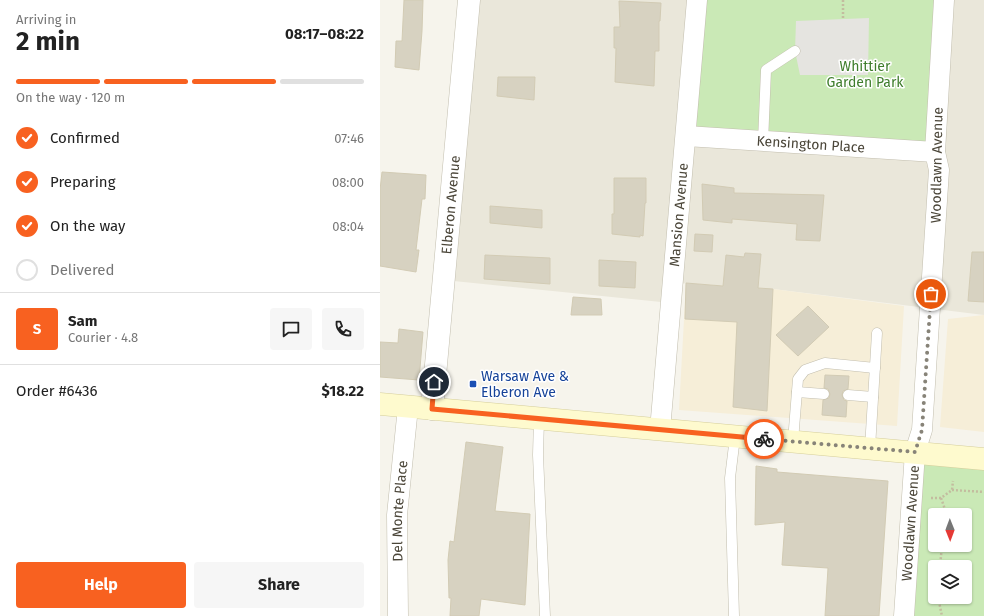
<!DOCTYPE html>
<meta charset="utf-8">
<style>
body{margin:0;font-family:"Fira Sans",sans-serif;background:#f6f6f6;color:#222;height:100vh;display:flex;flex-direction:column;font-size:15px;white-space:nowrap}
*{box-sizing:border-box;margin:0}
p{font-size:13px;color:#767676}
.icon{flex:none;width:22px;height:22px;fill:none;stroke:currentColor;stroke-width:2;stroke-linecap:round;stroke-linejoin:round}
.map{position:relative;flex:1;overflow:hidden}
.details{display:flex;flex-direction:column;background:#fff;width:380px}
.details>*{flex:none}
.needle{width:26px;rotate:179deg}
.fabs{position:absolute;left:548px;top:508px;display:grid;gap:8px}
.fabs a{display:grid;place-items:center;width:44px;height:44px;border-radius:4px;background:#fff;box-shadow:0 1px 3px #0004;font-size:20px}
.pin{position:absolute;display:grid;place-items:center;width:34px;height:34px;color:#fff;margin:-17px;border:2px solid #fff;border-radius:50%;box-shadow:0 1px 4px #0007}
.courier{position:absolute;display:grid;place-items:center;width:40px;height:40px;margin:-20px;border:3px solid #f86120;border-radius:50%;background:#fff;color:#222;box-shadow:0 1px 5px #0007}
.headline em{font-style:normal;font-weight:700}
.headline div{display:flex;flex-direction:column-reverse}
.headline{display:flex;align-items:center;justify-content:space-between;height:68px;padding:0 16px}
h1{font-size:26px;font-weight:700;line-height:30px}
.bar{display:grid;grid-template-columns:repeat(4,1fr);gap:6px 4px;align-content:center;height:48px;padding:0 16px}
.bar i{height:5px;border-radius:3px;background:#e0e0e0}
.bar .selected{background:#f86120}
.bar p{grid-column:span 4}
.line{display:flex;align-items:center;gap:10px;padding:0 16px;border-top:1px solid #e0e0e0}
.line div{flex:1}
.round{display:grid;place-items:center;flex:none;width:42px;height:42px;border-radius:4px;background:#f6f6f6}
ol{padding:0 16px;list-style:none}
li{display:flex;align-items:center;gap:12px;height:44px}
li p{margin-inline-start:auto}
li .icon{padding:4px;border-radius:50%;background:#f86120;color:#fff;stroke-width:4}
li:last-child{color:#767676}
li i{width:22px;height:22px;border:2px solid #e0e0e0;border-radius:50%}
.cta{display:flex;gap:8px;margin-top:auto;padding:8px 16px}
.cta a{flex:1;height:46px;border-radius:4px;background:#f86120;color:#fff;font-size:16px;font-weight:700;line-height:46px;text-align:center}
.cta a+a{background:#f6f6f6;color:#222}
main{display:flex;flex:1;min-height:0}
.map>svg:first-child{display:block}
.residential{fill:#eae7da}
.commercial{fill:#f6eed8}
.green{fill:#cae9b6;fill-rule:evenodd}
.parking{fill:#e5e4e0}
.building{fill:#d7d2c1;stroke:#d2cbb4}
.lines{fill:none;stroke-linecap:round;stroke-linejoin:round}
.service-casing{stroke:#c2beae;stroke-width:11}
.minor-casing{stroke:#c2beae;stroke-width:21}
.tertiary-casing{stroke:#c2beae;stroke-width:23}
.secondary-casing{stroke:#d5ce9c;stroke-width:23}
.path{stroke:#c3bc9f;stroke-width:2.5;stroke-dasharray:2 2;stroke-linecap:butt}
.service{stroke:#fff;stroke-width:10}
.minor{stroke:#fff;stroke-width:20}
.tertiary{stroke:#fff;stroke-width:22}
.secondary{stroke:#feface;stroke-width:22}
.done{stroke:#878378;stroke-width:4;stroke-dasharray:0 7.2}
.route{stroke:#f86120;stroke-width:5}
.transit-dot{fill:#1a4fb4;stroke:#fff;stroke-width:1.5}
.labels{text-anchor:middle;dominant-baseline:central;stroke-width:3;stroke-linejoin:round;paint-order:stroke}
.park-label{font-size:14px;fill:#3e7d2b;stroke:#fff}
.street-label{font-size:14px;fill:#4b4639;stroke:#fff}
.transit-label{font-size:14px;fill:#164399;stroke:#fff;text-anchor:start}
</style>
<main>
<section class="details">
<div class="headline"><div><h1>2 min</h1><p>Arriving in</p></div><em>08:17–08:22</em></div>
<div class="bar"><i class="selected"></i><i class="selected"></i><i class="selected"></i><i></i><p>On the way · 120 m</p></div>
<ol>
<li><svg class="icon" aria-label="check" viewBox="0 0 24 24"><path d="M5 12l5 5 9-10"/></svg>Confirmed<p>07:46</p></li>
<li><svg class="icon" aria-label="check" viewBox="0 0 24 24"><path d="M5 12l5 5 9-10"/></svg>Preparing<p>08:00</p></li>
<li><svg class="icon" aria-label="check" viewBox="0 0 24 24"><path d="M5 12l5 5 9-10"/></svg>On the way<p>08:04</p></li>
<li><i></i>Delivered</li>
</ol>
<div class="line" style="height:72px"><b class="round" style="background:#f86120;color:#fff">S</b><div><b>Sam</b><p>Courier · 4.8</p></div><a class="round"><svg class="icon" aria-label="chat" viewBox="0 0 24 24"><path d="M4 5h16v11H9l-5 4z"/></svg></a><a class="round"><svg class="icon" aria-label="phone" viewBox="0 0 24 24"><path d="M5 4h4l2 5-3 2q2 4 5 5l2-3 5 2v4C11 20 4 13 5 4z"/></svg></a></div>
<div class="line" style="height:52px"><div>Order #6436</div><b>$18.22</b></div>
<div class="cta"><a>Help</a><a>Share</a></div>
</section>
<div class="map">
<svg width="604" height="616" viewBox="0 0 604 616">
<rect width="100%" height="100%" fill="#f6f4ec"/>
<polygon class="residential" points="89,0 604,0 604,315 393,289 306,283 293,286 291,303 64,280"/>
<g class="commercial">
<polygon points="306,283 393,289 524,306 517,426 299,410"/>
<polygon points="604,315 604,432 560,427 568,319"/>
</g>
<g class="green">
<polygon points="317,0 564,0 555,152 306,136"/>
<path d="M535 452 604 459V616H524ZM555 515H585V545H555ZM555 567H585V597H555Z"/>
</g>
<polygon class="parking" points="489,18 488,75 420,75 415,51 416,21"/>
<g class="building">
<polygon points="24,0 43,0 42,31 39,70 15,67 16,41 22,41"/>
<polygon points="239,1 281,3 280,21 279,21 279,51 275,51 274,86 235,82 236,48 234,48 234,27 240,27"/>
<polygon points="118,77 155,77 154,100 117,96"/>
<polygon points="2,172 46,175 45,199 42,199 36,250 39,250 36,272 0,266 0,190"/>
<polygon points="234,178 266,178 266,203 265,203 263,236 260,235 260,237 232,234 232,214 234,214"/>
<polygon points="322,184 354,188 354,193 444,195 440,241 416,240 417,224 352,219 352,223 323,220"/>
<polygon points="110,206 162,210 162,228 110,223"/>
<polygon points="315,234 333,235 332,252 314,251"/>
<polygon points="592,252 604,252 604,302 588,301"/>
<polygon points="365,253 381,254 378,288 393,289 387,411 353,407 357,322 305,319 306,283 343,286 346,255 364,257"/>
<polygon points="105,255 170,258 170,284 104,279"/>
<polygon points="219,260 256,262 255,288 219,286"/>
<polygon points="193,297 221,299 222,315 191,315"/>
<polygon points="428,306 449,327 418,356 396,335"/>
<polygon points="19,329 43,332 39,380 0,377 0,342 18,343"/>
<polygon points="445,375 469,376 468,389 463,391 462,395 464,400 467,401 466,417 442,415 443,400 449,398 450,394 448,389 444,388"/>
<polygon points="86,442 123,447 115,511 150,514 145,605 101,599 99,616 70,616 71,598 69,598 68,560 70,541 74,542"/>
<polygon points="376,466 397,469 397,472 508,481 499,616 445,616 448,568 402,565 405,522 375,525"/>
</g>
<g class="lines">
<defs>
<g id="service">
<polyline points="383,142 386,70 415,51"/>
<polyline points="417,392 444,394"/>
<polyline points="468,395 493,397"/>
<polyline points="159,419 158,455 165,616"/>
<polyline points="413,441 418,379 425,370 445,363 495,368"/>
<polyline points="490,448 497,333"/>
<polyline points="354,616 350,478 355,437"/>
</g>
<g id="minor">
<path id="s1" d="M306 136 555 152"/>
<path id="s2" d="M280 430 317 0"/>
<path id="s3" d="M18 616 17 515 28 407"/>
<path id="s4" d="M524 616 535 452 542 430 559 170 555 152 564 0"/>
</g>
<g id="tertiary">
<path id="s5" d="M52 409 89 0"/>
</g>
<polyline id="secondary" points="0,404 604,459"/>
</defs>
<use href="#service" class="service-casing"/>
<use href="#minor" class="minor-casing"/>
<use href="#tertiary" class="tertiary-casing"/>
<use href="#secondary" class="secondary-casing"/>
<g class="path">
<polyline points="463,0 463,18"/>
<polyline points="572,490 604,492"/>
<polyline points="551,498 561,498 572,490 573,481"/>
<polyline points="561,498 567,515"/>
<polyline points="560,567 562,545"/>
<polyline points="558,597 562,616"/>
</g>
<use href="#service" class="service"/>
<use href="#minor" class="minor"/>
<use href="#tertiary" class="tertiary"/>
<use href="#secondary" class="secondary"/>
</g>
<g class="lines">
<polyline class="done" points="384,439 535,452 542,430 551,294"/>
<polyline class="route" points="54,382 52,409 384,439"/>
</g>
<rect class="transit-dot" x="89" y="380" width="8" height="8" rx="2"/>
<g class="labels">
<g class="park-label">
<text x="485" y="66">Whittier<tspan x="485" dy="16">Garden Park</tspan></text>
</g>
<g class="street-label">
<text stroke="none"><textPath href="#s1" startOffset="125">Kensington Place</textPath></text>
<text transform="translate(557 165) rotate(-89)">Woodlawn Avenue</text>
<text stroke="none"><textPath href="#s5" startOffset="205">Elberon Avenue</textPath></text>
<text stroke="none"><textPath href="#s2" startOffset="216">Mansion Avenue</textPath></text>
<text stroke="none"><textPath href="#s3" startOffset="105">Del Monte Place</textPath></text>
<text stroke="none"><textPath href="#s4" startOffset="93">Woodlawn Avenue</textPath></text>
</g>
<g class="transit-label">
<text x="101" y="376">Warsaw Ave &amp;<tspan x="101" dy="16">Elberon Ave</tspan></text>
</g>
</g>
</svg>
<div class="fabs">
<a><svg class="needle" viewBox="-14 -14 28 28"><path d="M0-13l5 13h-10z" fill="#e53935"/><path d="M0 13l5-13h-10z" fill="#767676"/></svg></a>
<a><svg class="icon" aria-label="layers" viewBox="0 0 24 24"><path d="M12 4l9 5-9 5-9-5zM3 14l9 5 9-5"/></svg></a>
</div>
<div class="pin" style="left:551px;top:294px;background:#ea580c"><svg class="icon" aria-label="bag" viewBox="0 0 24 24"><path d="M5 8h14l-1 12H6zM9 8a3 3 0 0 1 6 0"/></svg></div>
<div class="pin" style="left:54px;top:382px;background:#1f2937"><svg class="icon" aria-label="home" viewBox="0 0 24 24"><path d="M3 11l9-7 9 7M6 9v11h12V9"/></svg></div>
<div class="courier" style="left:384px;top:439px"><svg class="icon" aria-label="bike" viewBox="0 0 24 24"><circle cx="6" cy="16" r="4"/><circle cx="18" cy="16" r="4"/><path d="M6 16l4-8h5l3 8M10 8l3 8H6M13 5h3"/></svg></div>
</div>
</main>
